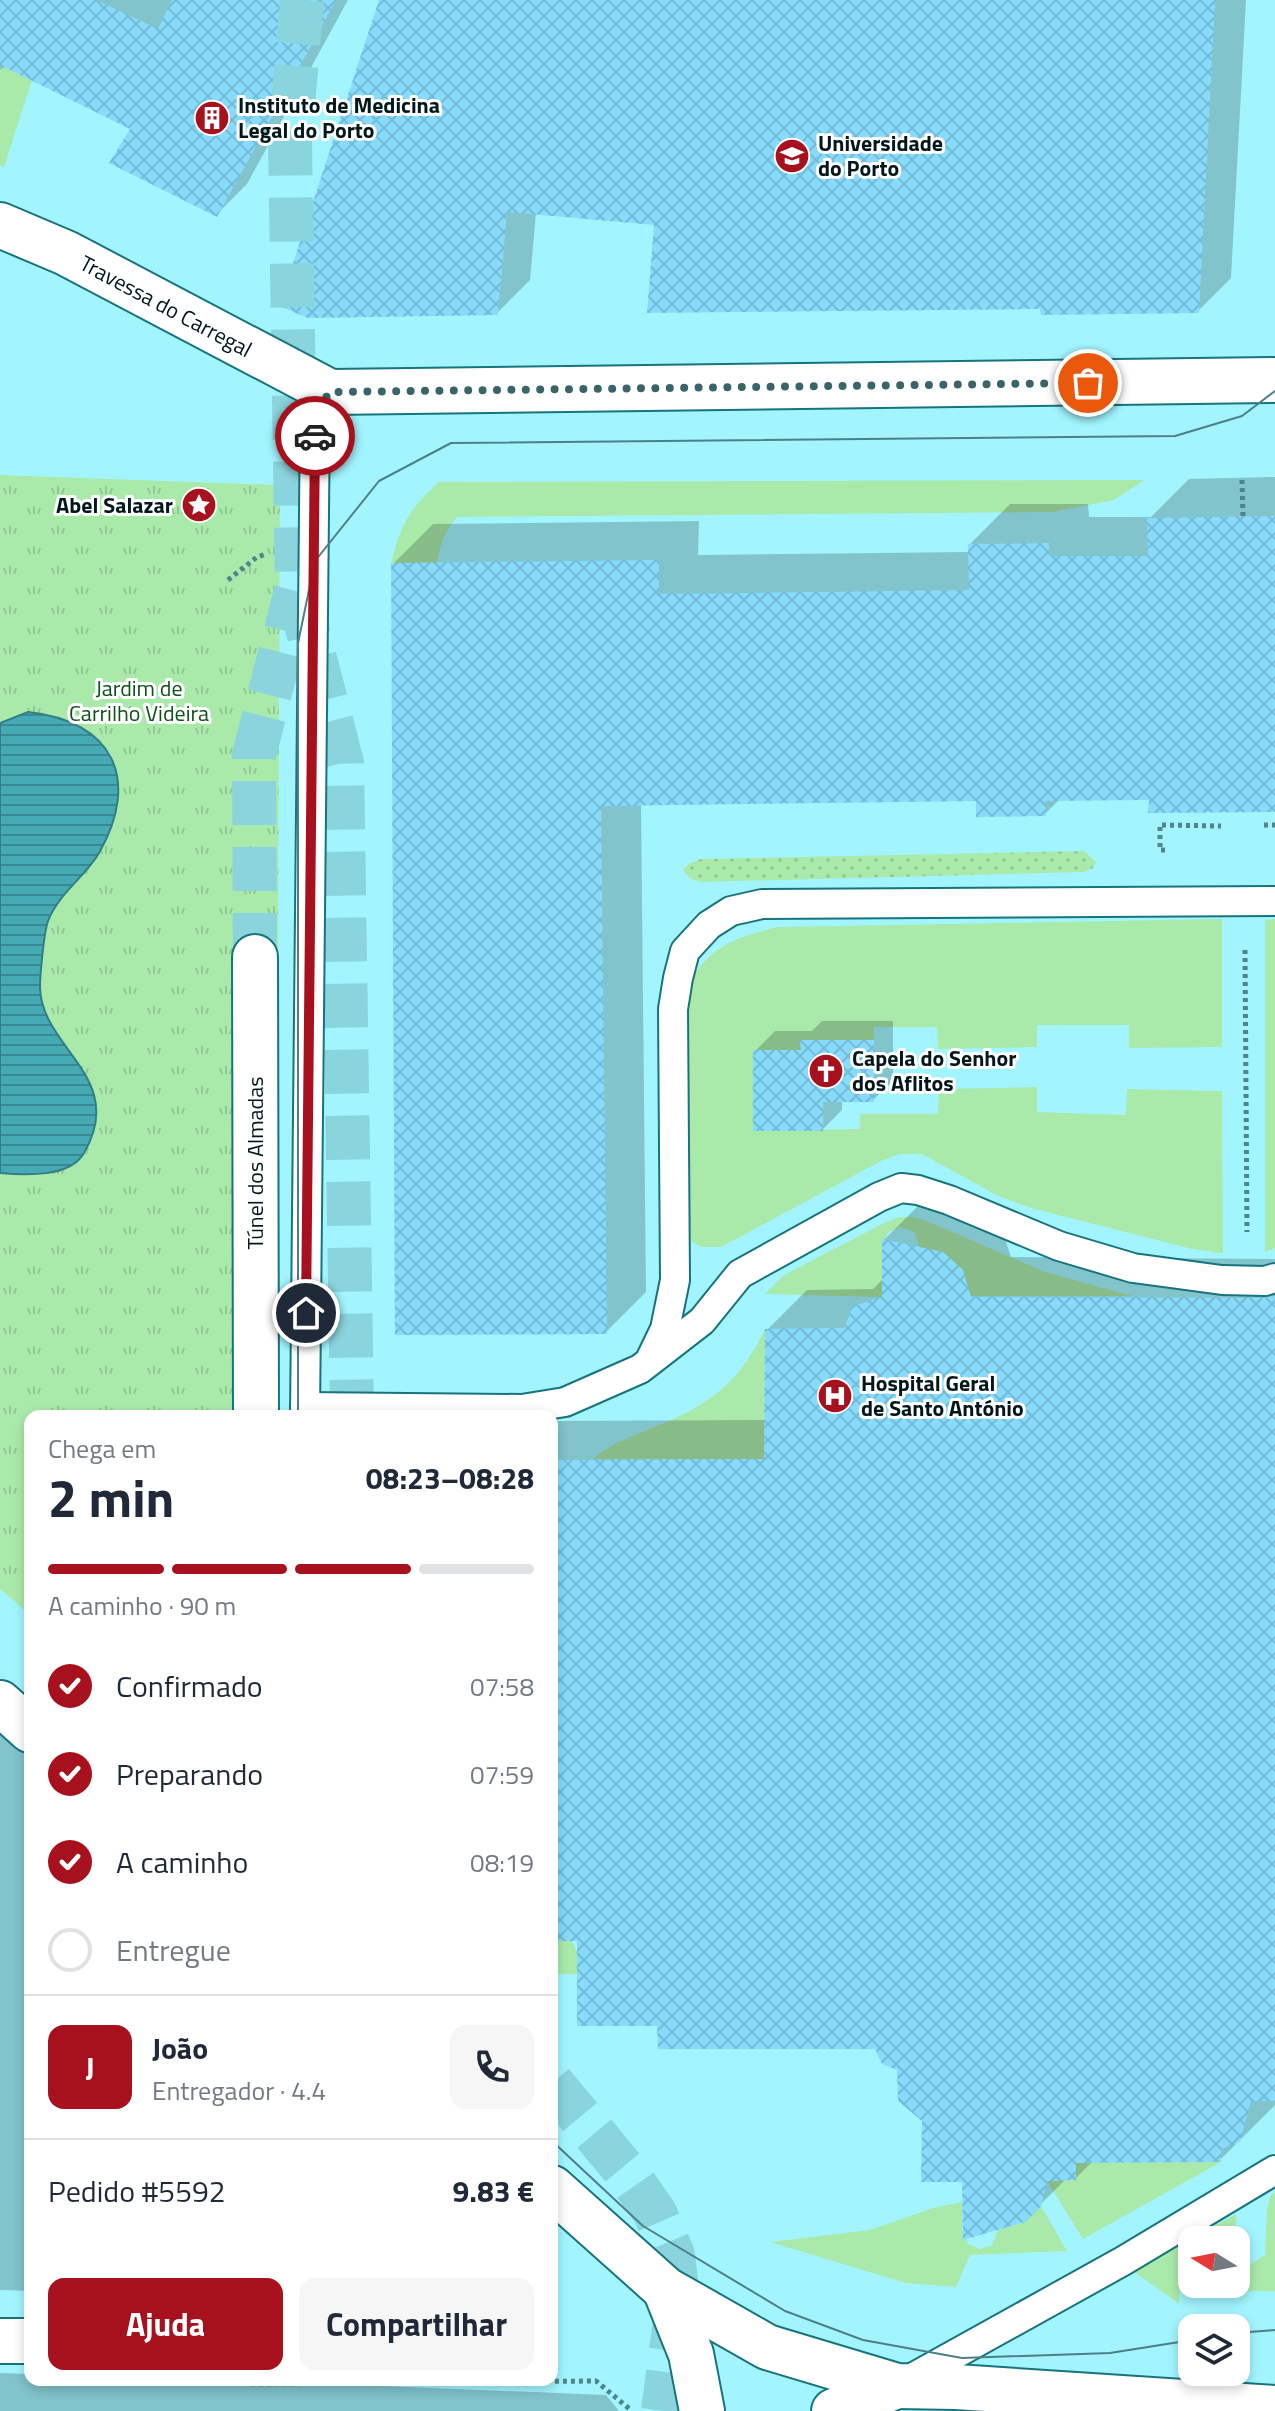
<!DOCTYPE html>
<html lang="pt">
<meta charset="utf-8">
<style>
body{margin:0;font-family:"Titillium Web",sans-serif;background:#f6f6f7;color:#1f2937;height:100vh;display:flex;flex-direction:column;font-size:30px;white-space:nowrap}
*{box-sizing:border-box;margin:0}
p{font-size:26px;color:#747a83}
.icon{flex:none;width:44px;height:44px;fill:none;stroke:currentColor;stroke-width:2;stroke-linecap:round;stroke-linejoin:round}
.map{position:relative;flex:1;overflow:hidden}
.side{position:absolute;left:24px;top:1410px;width:534px;height:976px;display:flex;flex-direction:column;background:#fff;border-radius:16px;box-shadow:0 4px 12px #0003}
.side>*{flex:none}
.needle{width:52px;rotate:280deg}
.buttons{position:absolute;left:1178px;top:2226px;display:grid;gap:16px}
.buttons a{display:grid;place-items:center;width:72px;height:72px;border-radius:16px;background:#fff;box-shadow:0 4px 12px #0003;font-size:40px}
.pin{position:absolute;display:grid;place-items:center;width:68px;height:68px;color:#fff;margin:-34px;border:4px solid #fff;border-radius:50%;box-shadow:0 2px 8px #0007}
.courier{position:absolute;display:grid;place-items:center;width:80px;height:80px;margin:-40px;border:6px solid #a7111d;border-radius:50%;background:#fff;color:#222;box-shadow:0 2px 10px #0007}
.head em{font-style:normal;font-weight:700}
.head div{display:flex;flex-direction:column-reverse}
.head{display:flex;align-items:center;justify-content:space-between;height:136px;padding:0 24px}
h1{font-size:52px;font-weight:700;line-height:60px}
.bar{display:grid;grid-template-columns:repeat(4,1fr);gap:12px 8px;align-content:center;height:96px;padding:0 24px}
.bar i{height:10px;border-radius:6px;background:#e0e1e3}
.bar .active{background:#a7111d}
.bar p{grid-column:span 4}
.line{display:flex;align-items:center;gap:20px;padding:0 24px;border-top:2px solid #e0e1e3}
.line div{flex:1}
.round{display:grid;place-items:center;flex:none;width:84px;height:84px;border-radius:16px;background:#f6f6f7}
ol{padding:0 24px;list-style:none}
li{display:flex;align-items:center;gap:24px;height:88px}
li p{margin-inline-start:auto}
li .icon{padding:8px;border-radius:50%;background:#a7111d;color:#fff;stroke-width:4}
li:last-child{color:#747a83}
li i{width:44px;height:44px;border:4px solid #e0e1e3;border-radius:50%}
.button{display:flex;gap:16px;margin-top:auto;padding:16px 24px}
.button a{flex:1;height:92px;border-radius:16px;background:#a7111d;color:#fff;font-size:32px;font-weight:700;line-height:92px;text-align:center}
.button a+a{background:#f6f6f7;color:#1f2937}
.map>svg:first-child{display:block}
.grass{fill:url(#grass-dots)}
.park{fill:url(#park-tufts)}
.garden{fill:#a9eaab}
.water{fill:url(#water-rules);stroke:#317e86;stroke-width:2}
.shadow{fill:#0003}
.building{fill:url(#building-cross-hatch)}
.lines{fill:none;stroke-linecap:round;stroke-linejoin:round}
.secondary-tunnel{stroke:#8ad4dd;stroke-width:44;stroke-dasharray:44 22;stroke-linecap:butt}
.service-casing{stroke:#17747d;stroke-width:32}
.minor-casing{stroke:#17747d;stroke-width:48}
.tertiary-casing{stroke:#17747d;stroke-width:48}
.secondary-casing{stroke:#17747d;stroke-width:48}
.path{stroke:#50848a;stroke-width:5;stroke-dasharray:4 4;stroke-linecap:butt}
.service{stroke:#fff;stroke-width:28}
.minor{stroke:#fff;stroke-width:44}
.tertiary{stroke:#fff;stroke-width:44}
.secondary{stroke:#fff;stroke-width:44}
.tram{stroke:#4d7f86;stroke-width:2}
.done{stroke:#39656a;stroke-width:8;stroke-dasharray:0 14.4}
.route{stroke:#a7111d;stroke-width:10}
.labels{text-anchor:middle;dominant-baseline:central;stroke-width:6;stroke-linejoin:round;paint-order:stroke}
.poi-label{font-size:22px;font-weight:bold;fill:#01171a;stroke:#fff;text-anchor:start}
.street-label{font-size:22px;fill:#01171a;stroke:#fff}
.park-label{font-size:22px;fill:#0e5219;stroke:#fff}
</style>
<div class="map">
<svg width="1275" height="2411" viewBox="0 0 1275 2411">
<defs>
<pattern id="grass-dots" width="8" height="8" patternUnits="userSpaceOnUse" patternTransform="scale(2)"><rect width="8" height="8" fill="#a9eaab"/><path d="M2 2h.1M6 6h.1" fill="none" stroke="#90c893" stroke-width="1.8" stroke-linecap="round"/></pattern>
<pattern id="park-tufts" width="24" height="20" patternUnits="userSpaceOnUse" patternTransform="scale(2)"><rect width="24" height="20" fill="#a9eaab"/><path d="M3 7l-1-3M5 7V3M7 7l1-3M15 17l-1-3M17 17v-4M19 17l1-3" fill="none" stroke="#90c893"/></pattern>
<pattern id="water-rules" width="6" height="5" patternUnits="userSpaceOnUse" patternTransform="scale(2)"><rect width="6" height="5" fill="#46aab5"/><path d="M0 2.5h6" fill="none" stroke="#388992"/></pattern>
<pattern id="building-cross-hatch" width="8" height="8" patternUnits="userSpaceOnUse" patternTransform="scale(2)"><rect width="8" height="8" fill="#87dbfc"/><path d="M0 0l8 8M0 8l8-8" fill="none" stroke="#73bbd7"/></pattern>
</defs>
<rect width="100%" height="100%" fill="#a2f5ff"/>
<polygon class="grass" points="1084,851 1096,862 1093,868 1084,872 700,882 689,878 683,870 690,863 701,859"/>
<polygon class="park" points="0,475 280,485 278,957 231,958 233,1416 30,1416 30,1615 0,1589"/>
<g class="garden">
<polygon points="38,0 58,0 4,167 0,165 0,72"/>
<path d="M1144 480 1114 500 1052 512 457 517C445 531 440 544 437 563H391C402 523 408 510 439 482Z"/>
<path d="M1222 919V1047L1129 1048V1025H1037V1047L938 1049 937 1027H874V1040H801V1050H753V1130L860 1129V1114H938L939 1089 1037 1087V1112L1126 1115 1127 1089 1222 1091 1223 1253 1192 1249 1031 1208 998 1196 922 1154H900L883 1160 721 1247H701L691 1241 688 1223 689 984C710 945 737 937 778 927Z"/>
<polygon points="1275,919 1275,1248 1265,1252 1265,920"/>
<polygon points="899,1217 913,1217 929,1222 1045,1272 1132,1296 971,1296 962,1270 920,1247 914,1232 900,1227 888,1233 882,1247 882,1297 765,1294 784,1275 886,1222"/>
<path d="M765 1329 764 1459H593C610 1444 626 1439 647 1430 705 1408 738 1386 765 1329Z"/>
<polygon points="552,1941 572,1941 578,1954 591,1974 552,1974"/>
<polygon points="1221,2162 1083,2239 1047,2181 1076,2180 1076,2163"/>
<polygon points="1275,2193 1275,2291 1242,2291 1205,2298 1208,2290 1218,2284 1236,2284 1236,2273 1265,2255 1267,2209 1271,2195"/>
<polygon points="962,2202 962,2230 968,2244 980,2249 992,2245 998,2230 1025,2222 1041,2206 1067,2251 970,2255 956,2287 906,2283 770,2242 870,2230 933,2208"/>
<polygon points="1236,2214 1236,2237 1231,2240 1192,2240 1192,2262 1180,2269 1179,2304 1133,2271"/>
</g>
<path class="water" d="M28 712C113 721 141 779 99 853 85 877 58 894 48 921 44 932 40 975 40 987 41 1049 128 1077 84 1153 70 1178 25 1175 0 1173V723Z"/>
<g class="shadow">
<polygon points="0,0 348,0 247,184 217,214 132,128 6,66 0,70"/>
<polygon points="381,0 1246,0 1231,278 1198,311 1042,307 656,223 536,213 530,280 497,313"/>
<polygon points="1275,477 1275,810 1151,798 1061,798 1045,814 978,799 641,803 646,1292 606,1332 393,564 433,524 699,521 698,555 970,552 970,544 1010,504 1088,504 1089,517 1151,517 1189,479"/>
<polygon points="822,1021 893,1021 893,1081 873,1100 842,1100 842,1110 823,1129 755,1051 775,1031 812,1031"/>
<polygon points="924,1200 1002,1230 1011,1257 1275,1259 1275,2105 1220,2160 1093,2161 1076,2178 1066,2179 1040,2205 964,2180 924,2120 899,2069 876,2047 659,2024 579,1939 552,1939 552,1421 767,1420 767,1330 807,1290 873,1289 884,1278 884,1240"/>
<polygon points="0,1731 30,1759 30,2291 0,2290"/>
<polygon points="0,2373 30,2374 30,2380 233,2380 606,2395 619,2411 0,2411"/>
</g>
<g class="building">
<polygon points="0,0 96,0 158,29 172,0 336,0 217,217 109,163 130,129 0,65"/>
<polygon points="379,0 1215,0 1199,313 1041,315 1040,309 647,313 654,225 507,212 498,315 308,318 279,306"/>
<polygon points="1275,516 1275,812 1148,813 1149,800 1045,801 1046,816 976,817 976,801 601,806 607,1334 395,1335 391,563 659,560 659,594 969,590 968,544 1049,543 1049,556 1148,556 1147,518"/>
<polygon points="800,1040 874,1040 874,1102 823,1102 823,1131 753,1131 753,1050 801,1050"/>
<polygon points="882,1239 943,1252 963,1270 971,1297 1265,1298 1275,1296 1275,2101 1251,2101 1240,2142 1221,2149 1221,2162 1076,2163 1076,2180 1047,2181 1041,2206 1025,2222 963,2240 962,2182 921,2182 922,2121 898,2101 897,2070 882,2064 875,2049 658,2049 657,2026 577,2026 577,1941 552,1941 552,1460 764,1459 765,1329 844,1328 853,1306 882,1297"/>
</g>
<g class="lines">
<g class="secondary-tunnel">
<polyline points="302,0 290,140 297,589 342,763 352,1416"/>
<polyline points="255,957 254,755 296,591"/>
<polyline points="552,2083 627,2173 655,2213 673,2255 678,2298 663,2411"/>
</g>
<defs>
<g id="service">
<polyline points="651,1358 665,1329 675,1280 673,1009 678,978 685,951 709,925 731,911 762,904 1275,901"/>
<polyline points="305,1407 522,1409 565,1402 640,1369 702,1321 740,1274 879,1197 901,1188 918,1190 949,1200 1059,1246 1133,1268 1222,1280 1265,1281 1275,1278"/>
<polyline points="305,1416 315,412 330,392"/>
<polyline points="905,2382 1123,2261 1275,2170"/>
</g>
<g id="minor">
<polyline points="0,225 66,253 330,392"/>
<polyline points="0,1703 30,1730"/>
</g>
<g id="tertiary">
<polyline points="330,392 1275,380"/>
<polyline points="0,2341 30,2341"/>
</g>
<g id="secondary">
<polyline points="255,957 256,1416"/>
<polyline points="552,2188 665,2289 767,2347 897,2386 956,2387 1275,2408"/>
<polyline points="665,2289 691,2354 702,2411"/>
<polyline points="834,2411 897,2386"/>
</g>
</defs>
<use href="#service" class="service-casing"/>
<use href="#minor" class="minor-casing"/>
<use href="#tertiary" class="tertiary-casing"/>
<use href="#secondary" class="secondary-casing"/>
<g class="path">
<polyline points="1242,480 1243,517"/>
<polyline points="228,580 257,557 266,554"/>
<polyline points="1264,825 1275,825"/>
<polyline points="1165,850 1160,850 1160,825 1221,826"/>
<polyline points="1245,950 1247,1232"/>
<polyline points="123,2380 258,2384 596,2381 632,2411"/>
</g>
<use href="#service" class="service"/>
<use href="#minor" class="minor"/>
<use href="#tertiary" class="tertiary"/>
<use href="#secondary" class="secondary"/>
<g class="tram">
<polyline points="298,1416 298,643 315,561 379,481 451,443 1175,436 1242,416 1275,391"/>
<polyline points="552,2141 643,2226 785,2311 863,2340 962,2358 1110,2353 1192,2340"/>
<polyline points="1236,2333 1275,2330"/>
</g>
</g>
<g class="lines">
<polyline class="done" points="315,436 315,412 330,392 1088,383"/>
<polyline class="route" points="306,1313 315,436"/>
</g>
<defs>
<symbol id="building-disc" viewBox="-11 -11 22 22"><circle r="9.5" fill="#a7111d" stroke="#fff"/><path d="M-4-6H4V6H1V3H-1V6H-4ZM-2.5-4.3h1.7v1.8h-1.7ZM.8-4.3h1.7v1.8H.8ZM-2.5-1h1.7V.8h-1.7ZM.8-1h1.7V.8H.8Z" fill="#fff"/></symbol>
<symbol id="university-disc" viewBox="-11 -11 22 22"><circle r="9.5" fill="#a7111d" stroke="#fff"/><path d="M0-5L7-2L0 1L-7-2ZM-4 1L0 2.5L4 1V4Q0 6-4 4Z" fill="#fff"/></symbol>
<symbol id="sight-disc" viewBox="-11 -11 22 22"><circle r="9.5" fill="#a7111d" stroke="#fff"/><path d="M0-6L1.8-2.2L6-1.7L2.9 1.2L3.7 5.4L0 3.3L-3.7 5.4L-2.9 1.2L-6-1.7L-1.8-2.2Z" fill="#fff"/></symbol>
<symbol id="church-disc" viewBox="-11 -11 22 22"><circle r="9.5" fill="#a7111d" stroke="#fff"/><path d="M-1.2-6h2.4v3.5h3.3v2.4h-3.3V6h-2.4V-.1h-3.3v-2.4h3.3Z" fill="#fff"/></symbol>
<symbol id="hospital-disc" viewBox="-11 -11 22 22"><circle r="9.5" fill="#a7111d" stroke="#fff"/><path d="M-5-5h3v3.5h4V-5h3V5h-3V1.5h-4V5h-3Z" fill="#fff"/></symbol>
</defs>
<g fill-rule="evenodd">
<use href="#building-disc" x="192" y="98" width="40" height="40"/>
<use href="#university-disc" x="772" y="136" width="40" height="40"/>
<use href="#sight-disc" x="179" y="485" width="40" height="40"/>
<use href="#church-disc" x="806" y="1051" width="40" height="40"/>
<use href="#hospital-disc" x="815" y="1376" width="40" height="40"/>
</g>
<g class="labels">
<g class="poi-label">
<text x="238" y="105">Instituto de Medicina<tspan x="238" dy="25">Legal do Porto</tspan></text>
<text x="818" y="143">Universidade<tspan x="818" dy="25">do Porto</tspan></text>
<text x="173" y="505" text-anchor="end">Abel Salazar</text>
<text x="852" y="1058">Capela do Senhor<tspan x="852" dy="25">dos Aflitos</tspan></text>
<text x="861" y="1383">Hospital Geral<tspan x="861" dy="25">de Santo António</tspan></text>
</g>
<g class="street-label">
<text transform="translate(166 306) rotate(28)">Travessa do Carregal</text>
<text transform="translate(255 1163) rotate(-90)">Túnel dos Almadas</text>
</g>
<g class="park-label">
<text x="139" y="688">Jardim de<tspan x="139" dy="25">Carrilho Videira</tspan></text>
</g>
</g>
</svg>
<div class="buttons">
<a><svg class="needle" viewBox="-14 -14 28 28"><path d="M0-13l5 13h-10z" fill="#e53935"/><path d="M0 13l5-13h-10z" fill="#747a83"/></svg></a>
<a><svg class="icon" aria-label="layers" viewBox="0 0 24 24"><path d="M12 4l9 5-9 5-9-5zM3 14l9 5 9-5"/></svg></a>
</div>
<div class="pin" style="left:1088px;top:383px;background:#ea580c"><svg class="icon" aria-label="bag" viewBox="0 0 24 24"><path d="M5 8h14l-1 12H6zM9 8a3 3 0 0 1 6 0"/></svg></div>
<div class="pin" style="left:306px;top:1313px;background:#1f2937"><svg class="icon" aria-label="home" viewBox="0 0 24 24"><path d="M3 11l9-7 9 7M6 9v11h12V9"/></svg></div>
<div class="courier" style="left:315px;top:436px"><svg class="icon" aria-label="car" viewBox="0 0 24 24"><path d="M5 17H2v-5l4-1 3-4h7l3 4 3 1v5h-3M9 17h6M6 11h13"/><circle cx="7" cy="17" r="2"/><circle cx="17" cy="17" r="2"/></svg></div>
<section class="side">
<div class="head"><div><h1>2 min</h1><p>Chega em</p></div><em>08:23–08:28</em></div>
<div class="bar"><i class="active"></i><i class="active"></i><i class="active"></i><i></i><p>A caminho · 90 m</p></div>
<ol>
<li><svg class="icon" aria-label="check" viewBox="0 0 24 24"><path d="M5 12l5 5 9-10"/></svg>Confirmado<p>07:58</p></li>
<li><svg class="icon" aria-label="check" viewBox="0 0 24 24"><path d="M5 12l5 5 9-10"/></svg>Preparando<p>07:59</p></li>
<li><svg class="icon" aria-label="check" viewBox="0 0 24 24"><path d="M5 12l5 5 9-10"/></svg>A caminho<p>08:19</p></li>
<li><i></i>Entregue</li>
</ol>
<div class="line" style="height:144px"><b class="round" style="background:#a7111d;color:#fff">J</b><div><b>João</b><p>Entregador · 4.4</p></div><a class="round"><svg class="icon" aria-label="phone" viewBox="0 0 24 24"><path d="M5 4h4l2 5-3 2q2 4 5 5l2-3 5 2v4C11 20 4 13 5 4z"/></svg></a></div>
<div class="line" style="height:104px"><div>Pedido #5592</div><b>9.83 €</b></div>
<div class="button"><a>Ajuda</a><a>Compartilhar</a></div>
</section>
</div>
